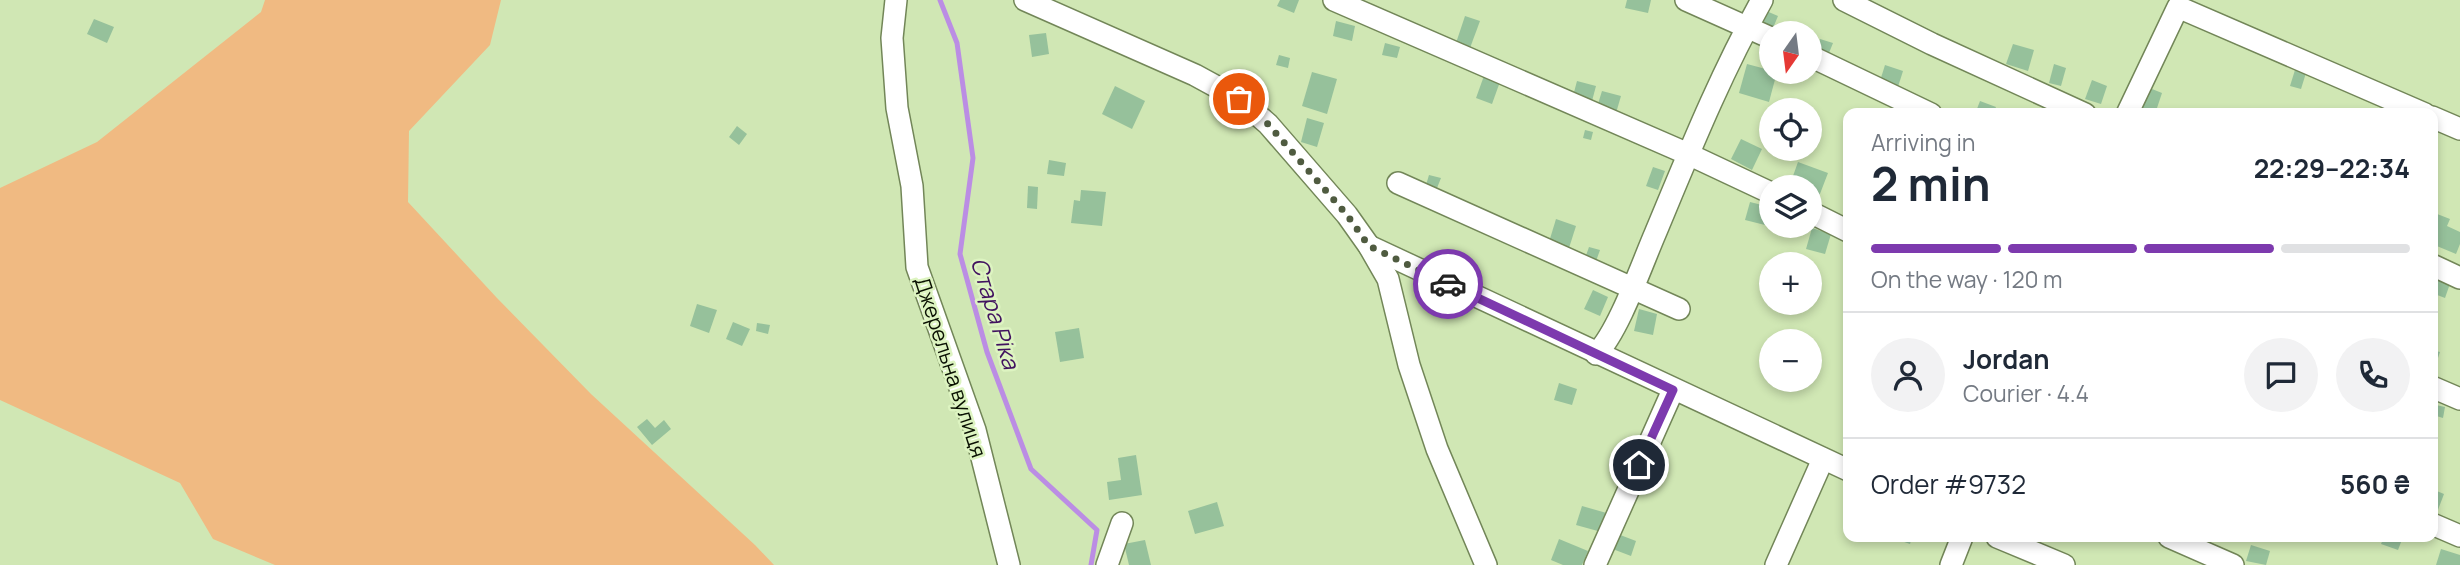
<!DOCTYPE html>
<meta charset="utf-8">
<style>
body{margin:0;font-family:Manrope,sans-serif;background:#f2f2f3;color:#1f2937;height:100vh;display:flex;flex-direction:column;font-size:26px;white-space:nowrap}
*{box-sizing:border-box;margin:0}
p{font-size:23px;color:#747a83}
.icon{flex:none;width:38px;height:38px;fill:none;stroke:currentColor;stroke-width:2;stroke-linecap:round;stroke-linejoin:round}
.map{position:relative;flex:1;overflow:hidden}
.drawer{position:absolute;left:1843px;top:108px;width:595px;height:434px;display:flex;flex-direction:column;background:#fff;border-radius:14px;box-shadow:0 4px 10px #0003}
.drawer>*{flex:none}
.needle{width:46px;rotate:194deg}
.fabs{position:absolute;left:1759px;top:21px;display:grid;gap:14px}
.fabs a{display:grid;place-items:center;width:63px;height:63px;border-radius:50%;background:#fff;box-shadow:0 4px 10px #0003;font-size:35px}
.pin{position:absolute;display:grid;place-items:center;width:60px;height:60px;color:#fff;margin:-30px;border:4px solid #fff;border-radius:50%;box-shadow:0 2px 7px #0007}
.courier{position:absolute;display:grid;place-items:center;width:70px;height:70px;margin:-35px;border:5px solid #7d3aae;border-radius:50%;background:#fff;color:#222;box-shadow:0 2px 9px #0007}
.head em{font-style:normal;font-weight:700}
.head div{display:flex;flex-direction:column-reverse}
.head{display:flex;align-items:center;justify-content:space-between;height:119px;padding:0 28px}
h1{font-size:46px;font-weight:700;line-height:52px}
.bar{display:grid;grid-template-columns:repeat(4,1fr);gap:10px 7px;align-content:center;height:84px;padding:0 28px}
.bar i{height:9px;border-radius:5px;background:#e0e1e3}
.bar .selected{background:#7d3aae}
.bar p{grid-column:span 4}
.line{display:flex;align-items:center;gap:18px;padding:0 28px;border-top:2px solid #e0e1e3}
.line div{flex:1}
.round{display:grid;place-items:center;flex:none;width:74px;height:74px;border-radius:37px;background:#f2f2f3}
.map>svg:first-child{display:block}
.green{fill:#f0ba82}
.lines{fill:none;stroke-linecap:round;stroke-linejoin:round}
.stream{stroke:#bb8de4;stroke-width:5}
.building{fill:#96c19b}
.minor-casing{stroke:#728658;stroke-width:24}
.minor{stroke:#fff;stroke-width:21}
.done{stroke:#4f5b40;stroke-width:7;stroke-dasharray:0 12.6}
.route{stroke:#7d3aae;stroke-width:9}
.labels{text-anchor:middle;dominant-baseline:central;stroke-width:5;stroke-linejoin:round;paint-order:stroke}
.street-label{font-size:21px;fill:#091002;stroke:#ddf4c1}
.water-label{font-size:23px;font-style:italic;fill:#41125f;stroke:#ddf4c1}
</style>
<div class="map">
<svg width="2460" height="565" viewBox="0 0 2460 565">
<rect width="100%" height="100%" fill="#d0e7b4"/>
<polygon class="green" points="265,0 501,0 490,45 409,131 408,202 497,298 591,394 755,545 774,565 275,565 213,539 180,483 0,400 0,188 97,142 261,12"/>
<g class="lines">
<polyline class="stream" points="940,0 957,43 973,158 960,254 987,352 1031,469 1097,530 1091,565"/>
</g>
<g class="building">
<polygon points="1280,0 1299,0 1294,13 1277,6"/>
<polygon points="1627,0 1651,0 1648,13 1625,8"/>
<polygon points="1764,10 1778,16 1773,28 1759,22"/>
<polygon points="1465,16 1480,21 1470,48 1456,43"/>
<polygon points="94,19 114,27 107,43 87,34"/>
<polygon points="1336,21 1355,26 1352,41 1333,36"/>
<polygon points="1046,33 1049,54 1032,57 1029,35"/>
<polygon points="1820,39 1833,43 1829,53 1816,50"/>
<polygon points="1385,43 1400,47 1397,58 1382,55"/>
<polygon points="2013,44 2034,50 2028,71 2006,64"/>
<polygon points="1279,55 1290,58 1288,68 1276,65"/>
<polygon points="1747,64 1777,72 1769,102 1739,93"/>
<polygon points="2054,64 2066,68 2061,86 2049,83"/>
<polygon points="1885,65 1903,71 1897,90 1879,84"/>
<polygon points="2295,70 2306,73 2301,89 2290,86"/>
<polygon points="1312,72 1337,79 1327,114 1302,106"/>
<polygon points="1485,73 1501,79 1492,104 1476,98"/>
<polygon points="2092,80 2107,86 2101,104 2085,99"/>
<polygon points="1577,81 1596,86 1592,101 1573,96"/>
<polygon points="1115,86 1145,101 1132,129 1102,114"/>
<polygon points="2147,87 2162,93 2155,114 2137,114"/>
<polygon points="1602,91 1621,96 1616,113 1597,107"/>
<polygon points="1980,101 1996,107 1993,114 1975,114"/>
<polygon points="1307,118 1324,123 1317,147 1301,142"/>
<polygon points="737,126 747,134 739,145 729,137"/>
<polygon points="1585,130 1593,132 1591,140 1583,138"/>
<polygon points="1741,139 1762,149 1752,170 1731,159"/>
<polygon points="1049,160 1066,163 1064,176 1047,174"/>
<polygon points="1798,162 1828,173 1818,199 1810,196 1810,187 1789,187"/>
<polygon points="1653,167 1665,171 1658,190 1646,186"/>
<polygon points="1429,175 1441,178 1437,188 1426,185"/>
<polygon points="1028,186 1038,187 1037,209 1027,208"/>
<polygon points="1081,190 1106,192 1102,226 1071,223 1074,200 1080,201"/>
<polygon points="1750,202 1770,207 1765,225 1745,220"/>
<polygon points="2432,212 2450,219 2447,226 2460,232 2460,244 2456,254 2432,244"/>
<polygon points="1556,219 1576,226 1569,248 1549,242"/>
<polygon points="1812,228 1831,234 1825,254 1806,249"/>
<polygon points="1589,247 1600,250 1595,264 1584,261"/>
<polygon points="2436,272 2452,278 2445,298 2432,293 2432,282"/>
<polygon points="1593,290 1608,297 1600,316 1584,309"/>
<polygon points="697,304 717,310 709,333 690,326"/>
<polygon points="1639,309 1657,314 1653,335 1634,331"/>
<polygon points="733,322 750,329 742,346 726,339"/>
<polygon points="757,323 770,325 768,334 756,331"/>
<polygon points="1079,328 1084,358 1060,362 1055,332"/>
<polygon points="2432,350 2440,352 2433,373 2432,373"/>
<polygon points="1559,383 1577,389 1572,405 1554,400"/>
<polygon points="2436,405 2445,407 2443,418 2433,415"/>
<polygon points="647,419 655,428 664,420 671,429 652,445 637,427"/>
<polygon points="1136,455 1142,495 1109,500 1107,482 1121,480 1118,458"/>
<polygon points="2432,489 2444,494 2433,523 2432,523"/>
<polygon points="1217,502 1224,526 1195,534 1188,511"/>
<polygon points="1582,506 1610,514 1605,533 1576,525"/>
<polygon points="1615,533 1636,541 1631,556 1610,548"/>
<polygon points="1890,537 1912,537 1910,544"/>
<polygon points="2384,537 2403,537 2398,550 2381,544"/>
<polygon points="1559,539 1588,551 1582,565 1563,565 1551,560"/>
<polygon points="1145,540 1151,565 1129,565 1124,544"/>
<polygon points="2251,545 2270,551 2266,565 2246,561"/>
<polygon points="2441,549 2460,555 2460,565 2436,565"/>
</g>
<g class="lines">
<defs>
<g id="minor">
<polyline points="896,0 892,38 897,108 912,186 917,267 975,430 1009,565"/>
<polyline points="1025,0 1195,75 1239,99 1268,124 1347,215 1369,246 1388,279 1409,365 1437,449 1486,565"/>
<polyline points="1334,0 1688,154 1771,193"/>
<polyline points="1686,0 1771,38"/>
<polyline points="1844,0 1932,44 2085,114"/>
<polyline points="1810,56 1931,114"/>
<polyline points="2127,114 2178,7 2425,114"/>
<polyline points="2432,117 2460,129"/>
<polyline points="1398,183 1679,309"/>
<polyline points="1810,212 1848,231"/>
<polyline points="1369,246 1848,470"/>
<polyline points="2432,265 2460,278"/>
<path d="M1596 354C1618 333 1642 264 1655 234 1688 155 1720 75 1762 0"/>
<polyline points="2432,387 2460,399"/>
<polyline points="2432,524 2460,536"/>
<polyline points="1997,537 2064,565"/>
<polyline points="2169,537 2233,565"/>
<polyline points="1107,565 1122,523"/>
<polyline points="1595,565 1673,390"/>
<polyline points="1776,565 1823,459"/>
<polyline points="1951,565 1962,537"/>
</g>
</defs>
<use href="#minor" class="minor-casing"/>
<use href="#minor" class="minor"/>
</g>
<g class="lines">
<polyline class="done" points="1239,99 1268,124 1347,215 1369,246 1448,284"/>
<polyline class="route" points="1448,284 1673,390 1639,465"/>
</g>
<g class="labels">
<g class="street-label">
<text transform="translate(951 367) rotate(72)">Джерельна вулиця</text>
</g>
<g class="water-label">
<text transform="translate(996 313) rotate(73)">Стара Ріка</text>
</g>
</g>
</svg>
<div class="fabs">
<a><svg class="needle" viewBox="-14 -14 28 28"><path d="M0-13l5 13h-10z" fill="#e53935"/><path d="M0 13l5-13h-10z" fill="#747a83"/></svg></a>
<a><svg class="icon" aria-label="locate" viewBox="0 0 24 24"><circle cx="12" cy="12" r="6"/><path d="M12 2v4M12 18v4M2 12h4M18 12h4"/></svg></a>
<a><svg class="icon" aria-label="layers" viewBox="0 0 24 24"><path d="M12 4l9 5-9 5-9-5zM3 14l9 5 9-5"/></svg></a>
<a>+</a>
<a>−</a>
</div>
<div class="pin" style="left:1239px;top:99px;background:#ea580c"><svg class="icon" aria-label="bag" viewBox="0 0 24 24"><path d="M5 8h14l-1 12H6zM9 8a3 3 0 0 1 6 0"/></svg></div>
<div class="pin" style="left:1639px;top:465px;background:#1f2937"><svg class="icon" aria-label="home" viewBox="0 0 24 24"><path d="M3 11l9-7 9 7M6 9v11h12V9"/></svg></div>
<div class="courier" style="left:1448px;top:284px"><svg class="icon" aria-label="car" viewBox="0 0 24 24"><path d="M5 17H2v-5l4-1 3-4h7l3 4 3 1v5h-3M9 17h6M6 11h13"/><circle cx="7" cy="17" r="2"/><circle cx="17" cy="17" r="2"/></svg></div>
<section class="drawer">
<div class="head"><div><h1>2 min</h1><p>Arriving in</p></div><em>22:29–22:34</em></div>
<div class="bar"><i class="selected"></i><i class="selected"></i><i class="selected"></i><i></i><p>On the way · 120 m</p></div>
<div class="line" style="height:126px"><a class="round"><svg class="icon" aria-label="person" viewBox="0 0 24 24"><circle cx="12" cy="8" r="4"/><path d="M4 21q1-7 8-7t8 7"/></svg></a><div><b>Jordan</b><p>Courier · 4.4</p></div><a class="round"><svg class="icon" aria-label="chat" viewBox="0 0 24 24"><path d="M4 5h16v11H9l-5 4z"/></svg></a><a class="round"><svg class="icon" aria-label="phone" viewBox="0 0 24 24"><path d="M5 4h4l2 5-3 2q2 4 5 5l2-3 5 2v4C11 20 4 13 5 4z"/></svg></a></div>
<div class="line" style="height:91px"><div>Order #9732</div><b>560 ₴</b></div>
</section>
</div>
